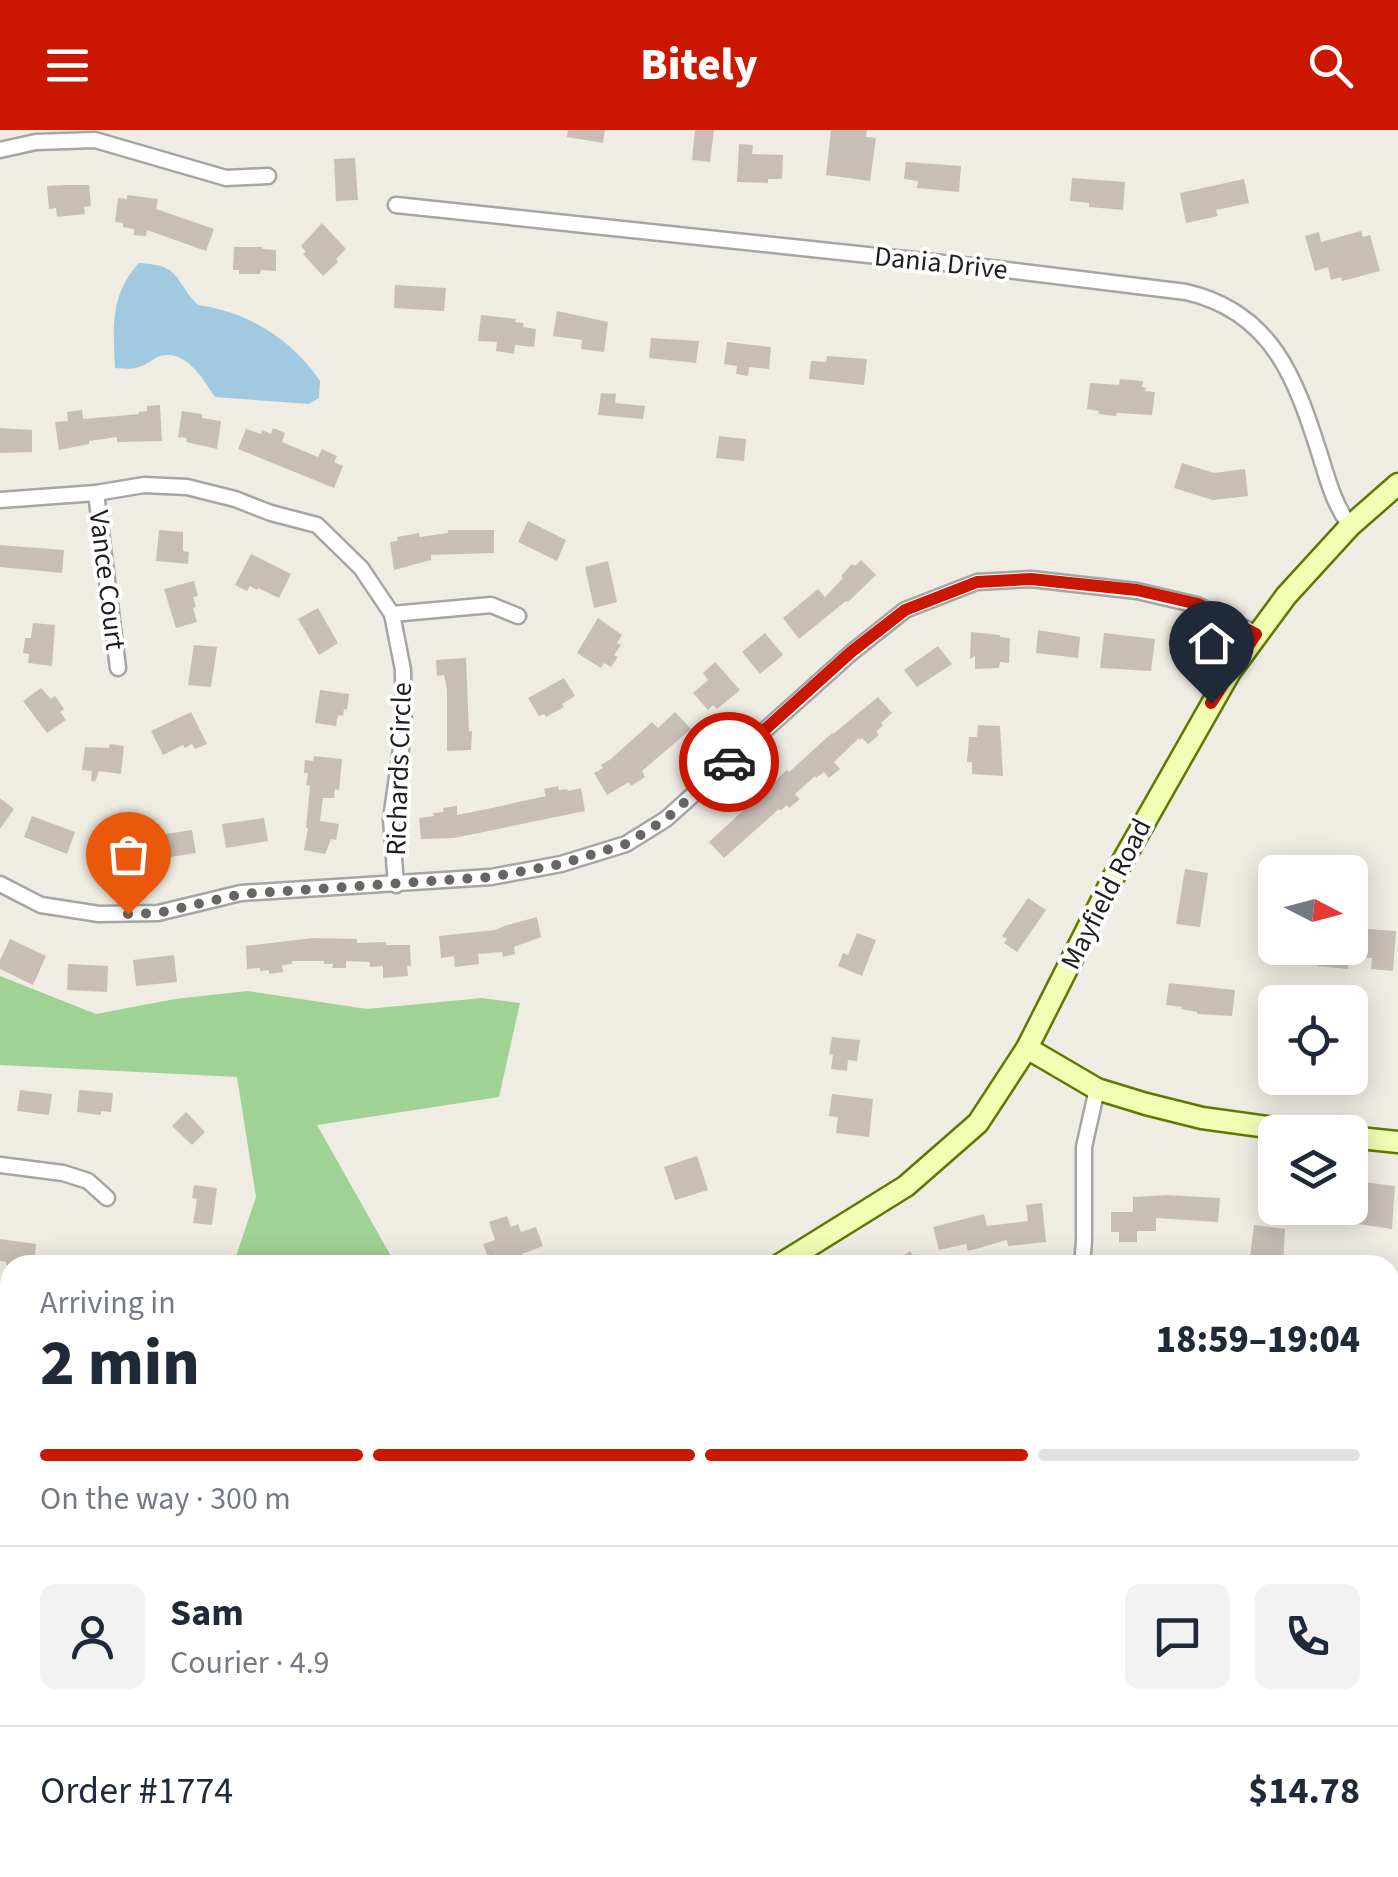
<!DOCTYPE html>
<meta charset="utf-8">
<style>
body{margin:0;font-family:"Source Sans 3",sans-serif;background:#f2f2f3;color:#1f2937;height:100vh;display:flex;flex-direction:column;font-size:38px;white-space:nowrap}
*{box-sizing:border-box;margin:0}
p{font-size:32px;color:#747a83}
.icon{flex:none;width:55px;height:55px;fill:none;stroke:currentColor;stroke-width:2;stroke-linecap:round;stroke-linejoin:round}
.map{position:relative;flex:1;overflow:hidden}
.details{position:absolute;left:0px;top:1125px;width:1400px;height:622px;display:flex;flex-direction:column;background:#fff;border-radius:30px 30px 0 0;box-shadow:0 5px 25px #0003}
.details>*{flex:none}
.needle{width:65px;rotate:96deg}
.controls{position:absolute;left:1258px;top:725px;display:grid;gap:20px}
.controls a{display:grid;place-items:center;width:110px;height:110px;border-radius:15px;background:#fff;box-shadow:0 5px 25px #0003;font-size:50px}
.pin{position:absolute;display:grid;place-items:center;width:85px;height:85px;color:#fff;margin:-102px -42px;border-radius:50% 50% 50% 0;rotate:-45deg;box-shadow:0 0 10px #0007}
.pin .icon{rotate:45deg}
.courier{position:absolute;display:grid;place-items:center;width:100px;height:100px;margin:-50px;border:8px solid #cb1600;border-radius:50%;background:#fff;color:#222;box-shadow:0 2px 12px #0007}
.summary em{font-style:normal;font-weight:800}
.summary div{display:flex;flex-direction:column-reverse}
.summary{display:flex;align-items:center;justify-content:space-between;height:170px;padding:0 40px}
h1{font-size:65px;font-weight:800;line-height:75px}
.bar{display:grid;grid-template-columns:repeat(4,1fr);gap:15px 10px;align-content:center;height:120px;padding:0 40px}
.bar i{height:12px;border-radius:8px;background:#e0e1e3}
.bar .active{background:#cb1600}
.bar p{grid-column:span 4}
.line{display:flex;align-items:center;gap:25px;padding:0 40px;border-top:2px solid #e0e1e3}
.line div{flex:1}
.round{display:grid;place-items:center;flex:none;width:105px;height:105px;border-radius:15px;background:#f2f2f3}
header{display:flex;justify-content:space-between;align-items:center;height:130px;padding:0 40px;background:#cb1600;color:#fff;font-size:45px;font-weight:800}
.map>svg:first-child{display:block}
.forest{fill:#a0d195}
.water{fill:#a1cae0}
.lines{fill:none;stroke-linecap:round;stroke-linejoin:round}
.stream{stroke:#a1cae0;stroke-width:5}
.building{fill:#c7bfb6}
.street-casing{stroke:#a5a5a5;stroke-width:19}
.secondary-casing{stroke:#5f7900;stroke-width:25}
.street{stroke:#fff;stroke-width:14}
.secondary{stroke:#f1fdb3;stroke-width:20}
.done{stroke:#676663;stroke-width:10;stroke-dasharray:0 18}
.route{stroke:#cb1600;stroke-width:12}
.labels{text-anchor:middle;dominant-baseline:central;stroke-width:8;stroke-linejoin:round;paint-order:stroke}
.street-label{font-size:28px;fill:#1e1e1e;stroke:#fff}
</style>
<header><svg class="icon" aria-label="menu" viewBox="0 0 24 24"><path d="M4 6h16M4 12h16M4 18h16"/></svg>Bitely<svg class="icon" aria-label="search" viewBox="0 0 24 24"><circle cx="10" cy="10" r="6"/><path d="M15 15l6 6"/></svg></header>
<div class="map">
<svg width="1398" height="1747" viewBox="0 0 1398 1747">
<rect width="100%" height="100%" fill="#efece3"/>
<polygon class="forest" points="0,846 96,884 175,869 248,861 367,879 482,868 520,873 499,967 317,995 396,1135 233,1135 256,1067 237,947 0,935"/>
<path class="water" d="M139 133C183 136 172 148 198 175 248 182 292 209 320 251L319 268 309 274 215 267C203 249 186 219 160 226 155 227 151 232 146 234 135 240 127 239 115 238 113 198 110 164 139 133Z"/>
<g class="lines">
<g class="stream">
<polyline points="0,1565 10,1565"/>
<polyline points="1091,1738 1111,1747"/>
</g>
</g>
<g class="building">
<polygon points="568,0 605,0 603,13 567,7"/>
<polygon points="695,0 714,0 710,32 692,30"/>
<polygon points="831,0 867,0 866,7 876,8 870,51 826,45"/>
<polygon points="739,14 753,15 752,24 783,25 782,49 768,49 768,53 737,52"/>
<polygon points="355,28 358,70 336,71 334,29"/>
<polygon points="906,32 961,36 959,62 917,58 918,51 904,49"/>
<polygon points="1072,48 1125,52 1123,80 1089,77 1089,73 1070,71"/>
<polygon points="1244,49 1249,73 1216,80 1218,86 1186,93 1180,63"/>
<polygon points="65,55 89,55 91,76 84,77 85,84 57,87 56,78 49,79 47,56"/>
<polygon points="127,65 158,69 156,79 214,99 206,121 147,100 146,106 134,105 134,99 123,97 123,93 115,92 118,68 127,69"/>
<polygon points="322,93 346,119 336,129 338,132 323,146 303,124 306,122 301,116"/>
<polygon points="1361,101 1363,107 1370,105 1380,141 1342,151 1341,147 1331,150 1328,137 1315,141 1305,106 1319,102 1321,112"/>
<polygon points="234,117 262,117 262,119 276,120 276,141 261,140 260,144 239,144 239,140 233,140"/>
<polygon points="395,155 446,158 444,181 394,178"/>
<polygon points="557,181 608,192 604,222 581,219 582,210 553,206"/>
<polygon points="481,185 516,189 515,192 524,193 523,197 536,199 534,217 515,215 514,224 496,221 497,212 478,211"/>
<polygon points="651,208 699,211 696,233 649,228"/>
<polygon points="727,212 771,217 769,239 749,237 748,246 736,244 737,236 724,234"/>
<polygon points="827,226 867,229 864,255 809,249 811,231 826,232"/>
<polygon points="1120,249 1143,251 1142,257 1146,258 1145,261 1155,262 1152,285 1117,283 1116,286 1098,284 1099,281 1087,279 1090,253 1119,255"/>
<polygon points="601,263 616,264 615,273 645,276 643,289 598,285"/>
<polygon points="160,275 162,311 117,312 117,307 89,311 89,314 59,320 55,292 68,291 67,282 82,280 83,289 139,284 139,282 147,281 147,276"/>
<polygon points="182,281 202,284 202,288 221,291 217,319 186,312 187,308 178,307"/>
<polygon points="0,298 32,300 32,322 0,323"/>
<polygon points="273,298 285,303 282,312 318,327 322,319 337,326 334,332 343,336 334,358 238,319 246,299 261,304 262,300 271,304"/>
<polygon points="719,306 746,309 744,331 716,328"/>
<polygon points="1182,333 1214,343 1245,339 1248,366 1213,370 1174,358"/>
<polygon points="528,391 566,410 557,431 518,412"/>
<polygon points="159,400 183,402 183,421 189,422 188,434 156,431"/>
<polygon points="448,400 494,400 494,423 431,425 431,430 394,440 390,412 398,411 397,407 419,403 420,407 448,403"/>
<polygon points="0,415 64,420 62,443 0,437"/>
<polygon points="251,424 291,444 279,468 258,458 257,460 250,456 247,461 235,455"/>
<polygon points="861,430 876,445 848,472 846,471 799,509 783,488 818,459 825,467 843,448 841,446 852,434 855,436"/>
<polygon points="608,431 617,472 594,478 585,437"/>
<polygon points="194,451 198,466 193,467 196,477 193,478 197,492 176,498 164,459"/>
<polygon points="318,478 338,513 319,525 298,489"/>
<polygon points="598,488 622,505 617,513 621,515 614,525 618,527 611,537 604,533 601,538 577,523"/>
<polygon points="33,493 55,495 52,536 28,533 29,524 23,523 25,508 31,508"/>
<polygon points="1038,500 1080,507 1078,528 1036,523"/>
<polygon points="971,502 1000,505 1000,507 1010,508 1009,533 1000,532 999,538 975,539 975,526 970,529"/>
<polygon points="765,503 783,525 760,544 742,522"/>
<polygon points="1104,503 1155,509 1151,541 1100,538"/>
<polygon points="194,515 217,517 211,557 188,555"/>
<polygon points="938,516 952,534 917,557 904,540"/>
<polygon points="466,528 469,601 472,601 471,620 447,621 447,560 444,545 437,546 436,530"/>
<polygon points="715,532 740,560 717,579 713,575 708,580 693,563 708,550 703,543"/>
<polygon points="564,548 575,566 562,574 564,577 546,587 544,584 539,586 528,568"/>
<polygon points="41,558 51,569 55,566 64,579 60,582 66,590 47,603 23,571"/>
<polygon points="320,560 349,564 347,580 344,579 343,586 338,585 336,596 315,593"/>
<polygon points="878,567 892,583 881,593 883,595 876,602 879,605 868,614 862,608 860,610 859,608 834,632 840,639 829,648 824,642 816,648 815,646 795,664 800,669 789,678 787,675 780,681 779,679 724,728 709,712 787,640 789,642 832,603 833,604"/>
<polygon points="191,582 207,614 195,619 192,614 185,618 183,615 163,625 151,601"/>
<polygon points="675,582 691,599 642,641 645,647 631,656 629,652 607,665 594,643 603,638 601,635 611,629 652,592 658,598"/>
<polygon points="978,595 1000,596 1003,646 972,644 972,632 967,632 969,607 977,607"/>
<polygon points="110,614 124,616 121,644 99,641 95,652 91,651 92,641 82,640 85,617 109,618"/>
<polygon points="314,626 342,629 339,660 335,659 334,668 323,668 320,691 339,694 336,710 331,709 325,724 304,720 308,698 306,698 310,656 306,655 308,643 304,643 305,630 313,631"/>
<polygon points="558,656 559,660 567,659 568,661 581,658 585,681 454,708 421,709 419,688 434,686 433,683 443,682 443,678 457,676 457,685 487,679 546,666 544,659"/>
<polygon points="0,668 14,679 0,699"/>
<polygon points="32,686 75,702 67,724 24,707"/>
<polygon points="264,688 268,711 226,718 222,694"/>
<polygon points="192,700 196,723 156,729 98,728 98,703 140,703 140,708"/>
<polygon points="1185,739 1208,743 1200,797 1176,794"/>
<polygon points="1028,768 1046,780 1017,822 1004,813 1007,809 1002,806"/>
<polygon points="537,787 541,807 514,817 515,824 503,827 502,822 478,824 479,834 455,837 454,826 441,828 439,806 496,800 504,796"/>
<polygon points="1354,798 1396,801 1393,841 1371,839 1372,828 1350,826 1350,805 1353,806"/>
<polygon points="857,803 876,810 862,846 838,836 843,823 848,825"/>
<polygon points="313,808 357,809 357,813 386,812 386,815 410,815 411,836 407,836 408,846 383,848 383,836 370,837 370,832 346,831 346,838 332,838 333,834 324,834 324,831 292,831 292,834 282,835 283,842 269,844 269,840 260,841 260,838 247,839 246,816"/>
<polygon points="10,809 46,826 33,855 0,839 0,830"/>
<polygon points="1319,818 1349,818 1348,839 1317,836"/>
<polygon points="174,825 177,852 136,856 133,830"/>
<polygon points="68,834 108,836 107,862 67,860"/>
<polygon points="1169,853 1235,860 1232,886 1197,884 1197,882 1181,879 1182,877 1166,875"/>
<polygon points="832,907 860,910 857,931 848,930 847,941 831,939 833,925 829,924"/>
<polygon points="20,960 52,964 49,985 17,981"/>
<polygon points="79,960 113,963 111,982 101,981 101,985 77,982"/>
<polygon points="832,964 873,969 869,1007 836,1003 838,987 829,986"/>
<polygon points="186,982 205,1002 192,1015 172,996"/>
<polygon points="697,1026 708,1060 675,1070 664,1037"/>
<polygon points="1363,1052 1395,1056 1392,1099 1358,1094"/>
<polygon points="194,1055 217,1058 212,1095 193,1093 197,1069 192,1068"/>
<polygon points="1167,1065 1220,1068 1218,1092 1156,1088 1156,1101 1137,1101 1137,1112 1119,1112 1119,1102 1111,1102 1111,1082 1133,1082 1133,1067"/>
<polygon points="1042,1073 1046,1112 1008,1116 1007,1110 968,1121 966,1114 939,1120 933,1097 984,1084 987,1096 1028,1091 1026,1075"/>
<polygon points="1290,1078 1325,1078 1324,1090 1289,1085"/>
<polygon points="507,1086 511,1097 518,1094 521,1102 536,1097 543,1116 522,1124 523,1129 500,1135 496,1124 488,1127 483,1114 495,1110 489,1092"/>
<polygon points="1254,1095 1285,1099 1283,1135 1249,1135"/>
<polygon points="0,1109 36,1114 34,1134 20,1132 20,1135 6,1135 7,1132 0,1131"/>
<polygon points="910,1121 920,1135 889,1135"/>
</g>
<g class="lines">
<defs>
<g id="street">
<polyline points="0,20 36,12 95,10 226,48 268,46"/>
<path d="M396 75 991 138 1186 162C1273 182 1296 250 1320 325 1328 351 1334 374 1350 396"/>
<polyline points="96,363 118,538"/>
<polyline points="0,370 96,363 144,355 187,357 235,369 271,383 317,395 361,438 392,484 403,540 404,598 391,689 396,755"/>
<polyline points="392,484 491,475 518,486"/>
<polyline points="0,754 41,775 99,784 158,783 241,763 491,747 561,734 626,714 666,689 851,523 905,480 977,452 1031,449 1137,461 1197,475 1257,504"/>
<polyline points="0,1035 63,1043 88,1051 107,1068"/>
<polyline points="1082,1135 1084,1111 1084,1017 1097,959"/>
<polyline points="0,1373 10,1380"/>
<polyline points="1390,1418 1398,1415"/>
<polyline points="1390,1606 1398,1612"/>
<polyline points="0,1688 10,1689"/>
<polyline points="99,1738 108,1747"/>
<polyline points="627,1738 633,1747"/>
</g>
<g id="secondary">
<polyline points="1027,918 1097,959 1146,974 1202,988 1304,1002"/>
<polyline points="1350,1007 1398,1012"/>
<polyline points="779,1135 906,1056 978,993 1027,918 1113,748 1230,542 1286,466 1350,396 1398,354"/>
<polyline points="216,1747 226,1738"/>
</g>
</defs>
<use href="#street" class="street-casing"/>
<use href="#secondary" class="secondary-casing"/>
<use href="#street" class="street"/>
<use href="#secondary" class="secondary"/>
</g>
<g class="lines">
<polyline class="done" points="128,784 158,783 242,764 491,747 561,734 626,714 666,689 729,632"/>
<polyline class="route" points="729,632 851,522 905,480 977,452 1031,449 1137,460 1198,474 1256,504 1211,573"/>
</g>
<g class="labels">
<g class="street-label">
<text transform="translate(941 133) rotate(6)">Dania Drive</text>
<text transform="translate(107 450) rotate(83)">Vance Court</text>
<text transform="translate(399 639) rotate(-88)">Richards Circle</text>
<text transform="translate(1106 764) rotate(-63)">Mayfield Road</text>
</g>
</g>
</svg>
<div class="controls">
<a><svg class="needle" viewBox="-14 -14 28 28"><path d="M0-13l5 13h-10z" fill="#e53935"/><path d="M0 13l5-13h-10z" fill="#747a83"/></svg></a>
<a><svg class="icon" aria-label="locate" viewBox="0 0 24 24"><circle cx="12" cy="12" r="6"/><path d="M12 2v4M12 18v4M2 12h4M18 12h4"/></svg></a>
<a><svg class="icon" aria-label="layers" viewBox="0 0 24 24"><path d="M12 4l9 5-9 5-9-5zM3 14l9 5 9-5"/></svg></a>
</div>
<div class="pin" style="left:128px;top:784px;background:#ea580c"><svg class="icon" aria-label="bag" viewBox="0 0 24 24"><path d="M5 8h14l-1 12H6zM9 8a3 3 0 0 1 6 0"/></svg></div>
<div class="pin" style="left:1211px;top:573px;background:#1f2937"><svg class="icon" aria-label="home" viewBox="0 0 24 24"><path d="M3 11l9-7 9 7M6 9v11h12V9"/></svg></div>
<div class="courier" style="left:729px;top:632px"><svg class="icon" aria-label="car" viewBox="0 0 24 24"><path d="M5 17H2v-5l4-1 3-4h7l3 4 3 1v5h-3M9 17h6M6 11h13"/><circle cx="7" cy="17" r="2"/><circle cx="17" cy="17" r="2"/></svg></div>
<section class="details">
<div class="summary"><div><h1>2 min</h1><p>Arriving in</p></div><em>18:59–19:04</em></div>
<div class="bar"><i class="active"></i><i class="active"></i><i class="active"></i><i></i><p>On the way · 300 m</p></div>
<div class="line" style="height:180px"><a class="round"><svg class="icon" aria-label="person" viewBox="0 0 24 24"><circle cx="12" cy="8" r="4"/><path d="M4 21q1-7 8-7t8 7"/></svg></a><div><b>Sam</b><p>Courier · 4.9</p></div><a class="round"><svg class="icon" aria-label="chat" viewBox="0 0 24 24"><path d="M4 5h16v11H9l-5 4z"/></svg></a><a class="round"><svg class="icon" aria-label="phone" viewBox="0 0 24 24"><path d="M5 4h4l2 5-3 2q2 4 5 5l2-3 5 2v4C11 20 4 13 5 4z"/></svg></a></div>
<div class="line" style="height:130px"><div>Order #1774</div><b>$14.78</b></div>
</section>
</div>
